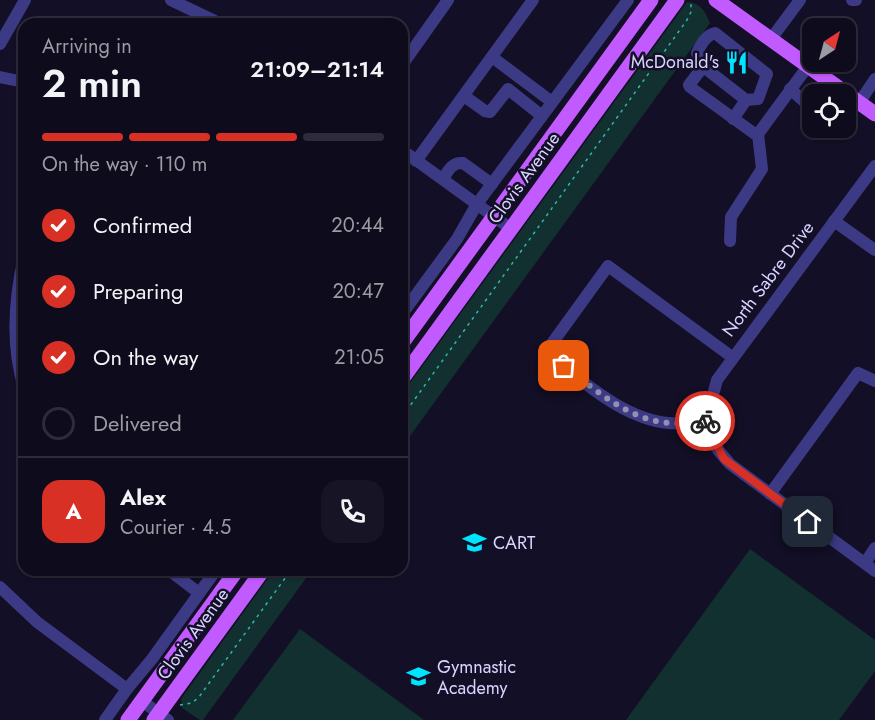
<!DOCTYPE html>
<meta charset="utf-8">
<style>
body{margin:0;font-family:Jost,sans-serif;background:#171425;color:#f1f3f6;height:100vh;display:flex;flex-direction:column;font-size:22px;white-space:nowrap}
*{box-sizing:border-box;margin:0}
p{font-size:20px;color:#9b9ba3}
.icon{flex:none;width:33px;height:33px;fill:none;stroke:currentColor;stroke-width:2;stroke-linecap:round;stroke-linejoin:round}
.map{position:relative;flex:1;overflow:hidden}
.panel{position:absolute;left:18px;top:18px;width:390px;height:558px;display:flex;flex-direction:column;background:#0e0b1c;border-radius:18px;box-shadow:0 2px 4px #0004,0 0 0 2px #2e2b3b}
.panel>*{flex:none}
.needle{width:39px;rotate:36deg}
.fabs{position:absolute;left:802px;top:18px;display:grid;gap:12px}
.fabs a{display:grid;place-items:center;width:54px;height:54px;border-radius:12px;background:#0e0b1c;box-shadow:0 2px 4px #0004,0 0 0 2px #2e2b3b;font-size:30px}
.pin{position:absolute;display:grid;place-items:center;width:51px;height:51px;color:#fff;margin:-26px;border-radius:12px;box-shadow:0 3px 9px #0006}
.courier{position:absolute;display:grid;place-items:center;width:60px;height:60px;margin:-30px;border:4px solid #d93025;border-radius:50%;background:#fff;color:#222;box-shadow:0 2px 8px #0007}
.headline em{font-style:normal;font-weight:600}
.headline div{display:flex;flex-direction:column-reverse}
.headline{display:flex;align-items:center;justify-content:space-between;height:102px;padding:0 24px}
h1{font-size:39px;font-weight:600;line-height:45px}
.bar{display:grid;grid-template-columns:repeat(4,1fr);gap:9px 6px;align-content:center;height:72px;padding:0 24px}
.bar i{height:8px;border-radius:4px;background:#2e2b3b}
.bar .on{background:#d93025}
.bar p{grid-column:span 4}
.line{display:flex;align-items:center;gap:15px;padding:0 24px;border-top:2px solid #2e2b3b}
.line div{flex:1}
.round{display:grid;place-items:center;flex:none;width:63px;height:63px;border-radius:18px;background:#171425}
ol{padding:0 24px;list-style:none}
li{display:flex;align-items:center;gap:18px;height:66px}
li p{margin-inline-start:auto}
li .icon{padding:6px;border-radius:50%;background:#d93025;color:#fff;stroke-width:4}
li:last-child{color:#9b9ba3}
li i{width:33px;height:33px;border:3px solid #2e2b3b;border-radius:50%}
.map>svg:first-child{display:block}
.green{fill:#12302f}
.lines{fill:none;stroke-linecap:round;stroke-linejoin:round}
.path{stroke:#2fb8b0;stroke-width:1.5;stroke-dasharray:3 4.5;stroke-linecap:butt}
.minor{stroke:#3d3a85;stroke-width:12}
.major{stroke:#c25bff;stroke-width:15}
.done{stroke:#948fb3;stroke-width:6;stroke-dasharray:0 10.8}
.route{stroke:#d93025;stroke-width:8}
.labels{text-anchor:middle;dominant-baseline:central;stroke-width:5;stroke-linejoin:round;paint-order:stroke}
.poi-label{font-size:18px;fill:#d9d4ff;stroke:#130f26;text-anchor:start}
.street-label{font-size:18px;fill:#d9d4ff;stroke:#130f26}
</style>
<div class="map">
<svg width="875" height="720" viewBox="0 0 875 720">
<rect width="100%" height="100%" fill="#130f26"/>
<g class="green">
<path d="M687 2C701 3 705 11 710 23L402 447V394Z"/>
<polygon points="750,549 875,640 875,671 839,720 626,720"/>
<polygon points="274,570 312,570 203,720 200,720 182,708 181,699"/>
<polygon points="300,629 424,720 233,720"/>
</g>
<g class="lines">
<g class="path">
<polyline points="402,417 687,20 691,12 691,0"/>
<polyline points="180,705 192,703 199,697 291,570"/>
</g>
<g class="minor">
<polyline points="171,0 221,24"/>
<polyline points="852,0 856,0"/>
<polyline points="771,39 800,0"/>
<polyline points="0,44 25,0"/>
<polyline points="492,57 552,102"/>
<polyline points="402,65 448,0"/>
<path d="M702 68 697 53C701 44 706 35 715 33L767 74 758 99 746 100"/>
<polyline points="0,77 24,82"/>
<polyline points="790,89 813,109"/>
<polyline points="464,96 485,111 490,112 508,89 542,116"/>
<polyline points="859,103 875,79"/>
<polyline points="733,119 746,100 705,68 702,68 689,85 690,87 755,134 758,134 808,66"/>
<polyline points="402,150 511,229"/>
<polyline points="416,161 533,0"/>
<path d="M443 179C448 171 452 162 463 163L492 184"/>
<polyline points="834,221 875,250"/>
<polyline points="730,241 731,217 762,169 758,134"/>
<path d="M24 257C14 300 11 345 24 388"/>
<polyline points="402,314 457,239 477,204 628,0"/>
<path d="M732 357 608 266 545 353C581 379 622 419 669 423 682 424 697 422 711 421L718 450 730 464 875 571"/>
<polyline points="711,421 710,406 717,380 875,166"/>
<polyline points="770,494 858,373 875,381"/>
<polyline points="865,563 875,548"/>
<polyline points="169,570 199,593"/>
<polyline points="0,587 37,622 127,689"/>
<polyline points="142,701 168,720"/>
<polyline points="105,720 127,689 152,659 216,570"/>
</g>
<g class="major">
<polyline points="716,0 875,114"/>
<polyline points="402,343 651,0"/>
<polyline points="402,379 677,0"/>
<polyline points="128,720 237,570"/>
<polyline points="154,720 263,570"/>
</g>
</g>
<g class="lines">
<path class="done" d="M564 366C596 390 627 419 668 423 680 424 693 422 705 421"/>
<polyline class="route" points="705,421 711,420 714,440 724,459 808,522"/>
</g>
<defs>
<symbol id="restaurant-bare" viewBox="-9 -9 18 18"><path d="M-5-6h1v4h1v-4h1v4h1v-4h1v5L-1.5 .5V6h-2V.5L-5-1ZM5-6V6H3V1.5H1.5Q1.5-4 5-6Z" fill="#00e5ff" stroke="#130f26" stroke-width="2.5" paint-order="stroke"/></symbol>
<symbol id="school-bare" viewBox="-9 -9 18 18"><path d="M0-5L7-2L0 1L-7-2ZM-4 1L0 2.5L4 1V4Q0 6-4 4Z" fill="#00e5ff" stroke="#130f26" stroke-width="2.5" paint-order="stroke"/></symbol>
</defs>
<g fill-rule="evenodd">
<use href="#restaurant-bare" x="720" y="46" width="33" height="33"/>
<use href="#school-bare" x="458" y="526" width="33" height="33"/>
<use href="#school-bare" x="402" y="660" width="33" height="33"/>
</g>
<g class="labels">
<g class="poi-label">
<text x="719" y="62" text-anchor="end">McDonald's</text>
<text x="493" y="543">CART</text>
<text x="437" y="667">Gymnastic<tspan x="437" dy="21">Academy</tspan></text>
</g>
<g class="street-label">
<text transform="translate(524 178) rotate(-54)">Clovis Avenue</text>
<text transform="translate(768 279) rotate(-53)">North Sabre Drive</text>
<text transform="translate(193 634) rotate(-54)">Clovis Avenue</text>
</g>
</g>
</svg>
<div class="fabs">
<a><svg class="needle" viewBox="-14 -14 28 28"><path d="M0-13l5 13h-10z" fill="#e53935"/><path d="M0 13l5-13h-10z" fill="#9b9ba3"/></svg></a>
<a><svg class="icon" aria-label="locate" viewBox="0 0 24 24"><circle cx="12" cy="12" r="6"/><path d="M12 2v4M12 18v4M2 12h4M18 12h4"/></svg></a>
</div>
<div class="pin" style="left:564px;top:366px;background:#ea580c"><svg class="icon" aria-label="bag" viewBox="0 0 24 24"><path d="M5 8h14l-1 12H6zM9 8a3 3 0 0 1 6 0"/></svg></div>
<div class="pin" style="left:808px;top:522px;background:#1f2937"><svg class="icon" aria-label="home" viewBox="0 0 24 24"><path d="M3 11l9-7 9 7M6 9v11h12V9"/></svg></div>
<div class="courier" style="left:705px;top:421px"><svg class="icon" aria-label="bike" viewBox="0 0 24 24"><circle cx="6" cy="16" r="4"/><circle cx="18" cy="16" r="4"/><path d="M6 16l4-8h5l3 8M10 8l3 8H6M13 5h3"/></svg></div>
<section class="panel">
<div class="headline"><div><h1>2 min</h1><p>Arriving in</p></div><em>21:09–21:14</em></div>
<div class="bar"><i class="on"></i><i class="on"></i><i class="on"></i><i></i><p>On the way · 110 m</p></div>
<ol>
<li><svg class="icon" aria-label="check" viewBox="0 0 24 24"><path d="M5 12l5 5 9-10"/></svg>Confirmed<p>20:44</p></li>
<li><svg class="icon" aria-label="check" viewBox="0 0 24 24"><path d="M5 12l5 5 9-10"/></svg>Preparing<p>20:47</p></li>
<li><svg class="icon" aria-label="check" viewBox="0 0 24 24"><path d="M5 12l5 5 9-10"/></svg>On the way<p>21:05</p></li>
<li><i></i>Delivered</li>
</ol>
<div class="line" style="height:108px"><b class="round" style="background:#d93025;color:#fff">A</b><div><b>Alex</b><p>Courier · 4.5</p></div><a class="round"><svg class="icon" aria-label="phone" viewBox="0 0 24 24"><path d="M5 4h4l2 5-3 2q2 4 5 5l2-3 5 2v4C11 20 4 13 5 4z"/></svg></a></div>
</section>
</div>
